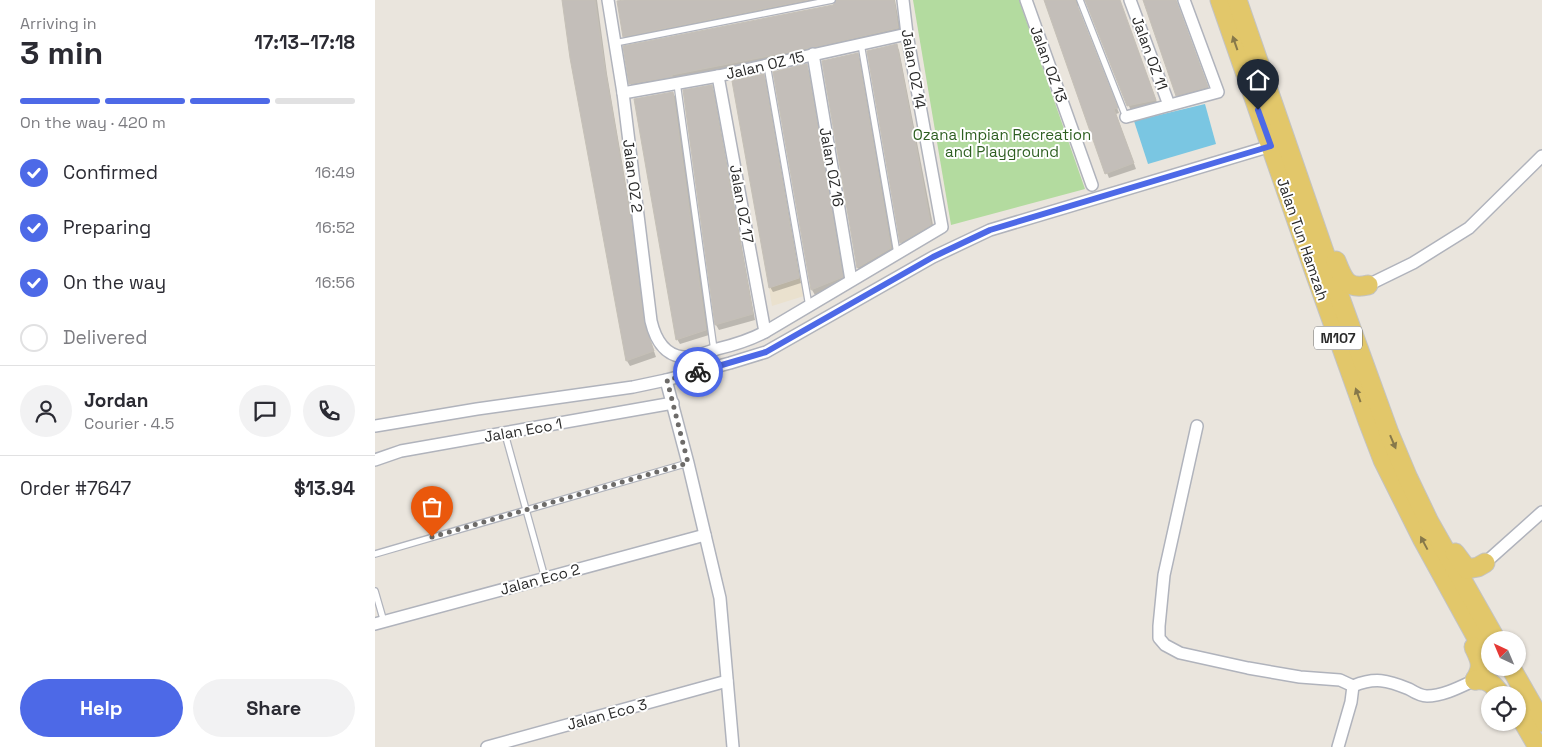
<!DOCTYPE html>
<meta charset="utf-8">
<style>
body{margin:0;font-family:"Space Grotesk",sans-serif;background:#f2f2f3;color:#2b2b33;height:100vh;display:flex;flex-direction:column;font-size:19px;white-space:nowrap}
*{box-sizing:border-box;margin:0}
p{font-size:16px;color:#7c7c81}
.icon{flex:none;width:28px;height:28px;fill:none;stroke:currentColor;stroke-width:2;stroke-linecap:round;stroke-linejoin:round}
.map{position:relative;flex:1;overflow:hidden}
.panel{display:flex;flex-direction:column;background:#fff;width:375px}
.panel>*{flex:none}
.needle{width:32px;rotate:316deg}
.buttons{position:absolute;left:1106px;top:631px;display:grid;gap:10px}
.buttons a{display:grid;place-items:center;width:45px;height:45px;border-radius:50%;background:#fff;box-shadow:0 1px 4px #0004;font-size:25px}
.pin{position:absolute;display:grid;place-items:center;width:42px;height:42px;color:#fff;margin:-51px -21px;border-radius:50% 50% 50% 0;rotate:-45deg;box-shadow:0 0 5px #0007}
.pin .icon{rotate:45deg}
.courier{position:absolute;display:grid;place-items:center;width:50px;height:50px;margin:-25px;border:4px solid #4d69e7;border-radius:50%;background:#fff;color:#222;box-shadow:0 1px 6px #0007}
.head em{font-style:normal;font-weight:700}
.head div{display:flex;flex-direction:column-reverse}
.head{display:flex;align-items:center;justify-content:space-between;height:85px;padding:0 20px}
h1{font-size:32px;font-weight:700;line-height:38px}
.bar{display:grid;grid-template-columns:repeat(4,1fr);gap:8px 5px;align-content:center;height:60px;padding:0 20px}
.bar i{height:6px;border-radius:4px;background:#e1e1e2}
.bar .active{background:#4d69e7}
.bar p{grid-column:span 4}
.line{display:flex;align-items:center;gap:12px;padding:0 20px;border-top:1px solid #e1e1e2}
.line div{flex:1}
.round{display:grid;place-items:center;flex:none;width:52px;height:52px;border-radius:26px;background:#f2f2f3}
ol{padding:0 20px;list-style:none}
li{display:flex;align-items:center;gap:15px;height:55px}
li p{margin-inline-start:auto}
li .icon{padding:5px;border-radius:50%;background:#4d69e7;color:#fff;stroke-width:4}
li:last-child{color:#7c7c81}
li i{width:28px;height:28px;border:2px solid #e1e1e2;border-radius:50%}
.action{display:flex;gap:10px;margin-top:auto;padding:10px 20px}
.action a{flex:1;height:58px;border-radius:30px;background:#4d69e7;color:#fff;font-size:20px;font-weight:700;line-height:58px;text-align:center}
.action a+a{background:#f2f2f3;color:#2b2b33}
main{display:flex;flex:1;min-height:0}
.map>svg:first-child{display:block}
.education{fill:#eae1ce}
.green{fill:#b3db9f}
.water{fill:#7ac6e2}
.shadow{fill:#0003}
.building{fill:#c3beb9;stroke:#c5c0b7}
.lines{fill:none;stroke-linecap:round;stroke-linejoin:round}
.service-casing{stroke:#b0b3bc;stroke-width:8}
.minor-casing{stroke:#b0b3bc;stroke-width:14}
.primary-casing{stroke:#c3c3c3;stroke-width:21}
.service{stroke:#fff;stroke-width:5.5}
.minor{stroke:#fff;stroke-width:11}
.primary{stroke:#e2c76a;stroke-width:19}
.oneway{fill:#86784a}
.done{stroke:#6d6b69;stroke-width:5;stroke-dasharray:0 9}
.route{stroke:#4d69e7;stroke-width:6}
.labels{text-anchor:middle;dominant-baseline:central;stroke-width:4;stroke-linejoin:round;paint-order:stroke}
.shield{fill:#fff;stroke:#6a6a6a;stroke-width:1}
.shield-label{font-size:14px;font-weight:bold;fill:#2a2a2a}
.street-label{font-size:15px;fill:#2a2a2a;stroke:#fff}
.park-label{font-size:15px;fill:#2e5f21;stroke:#fff}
</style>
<main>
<section class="panel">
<div class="head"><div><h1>3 min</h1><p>Arriving in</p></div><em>17:13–17:18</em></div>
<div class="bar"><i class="active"></i><i class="active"></i><i class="active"></i><i></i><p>On the way · 420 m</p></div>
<ol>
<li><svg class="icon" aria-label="check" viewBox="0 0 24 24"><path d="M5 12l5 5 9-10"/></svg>Confirmed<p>16:49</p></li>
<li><svg class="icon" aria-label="check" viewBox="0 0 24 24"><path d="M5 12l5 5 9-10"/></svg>Preparing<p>16:52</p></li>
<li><svg class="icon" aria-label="check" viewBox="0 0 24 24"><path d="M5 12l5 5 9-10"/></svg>On the way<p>16:56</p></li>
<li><i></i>Delivered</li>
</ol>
<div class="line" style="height:90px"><a class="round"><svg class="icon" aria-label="person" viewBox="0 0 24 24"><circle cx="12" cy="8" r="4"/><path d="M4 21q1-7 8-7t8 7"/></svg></a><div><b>Jordan</b><p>Courier · 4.5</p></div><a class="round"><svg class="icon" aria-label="chat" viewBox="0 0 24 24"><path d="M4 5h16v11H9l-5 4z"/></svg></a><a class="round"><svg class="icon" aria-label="phone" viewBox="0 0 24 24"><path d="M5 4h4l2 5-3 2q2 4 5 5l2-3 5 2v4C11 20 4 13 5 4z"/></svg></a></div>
<div class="line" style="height:65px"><div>Order #7647</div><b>$13.94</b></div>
<div class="action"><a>Help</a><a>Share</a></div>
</section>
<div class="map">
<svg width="1167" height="747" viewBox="0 0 1167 747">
<rect width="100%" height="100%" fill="#eae5dd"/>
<polygon class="education" points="426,278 429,296 397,306 394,288"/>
<polygon class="green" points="538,0 644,0 710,189 576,225"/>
<polygon class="water" points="830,104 841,144 773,164 759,121"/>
<g class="shadow">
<polygon points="188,0 222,0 232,74 258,226 271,328 281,357 255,366 252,361 197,57"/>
<polygon points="255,0 520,0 526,33 258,88 255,83 458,6 463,1 252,41 250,36"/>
<polygon points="670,0 744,0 783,105 756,111 712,1 707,0 703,3 703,8 744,113 741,114 761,169 734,178 732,173"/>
<polygon points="769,0 801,0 835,92 805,100"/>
<polygon points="521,45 524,50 559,230 529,247 526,242 493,52"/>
<polygon points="482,54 485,59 519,254 486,273 483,268 448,62"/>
<polygon points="431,66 434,71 470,282 440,295 437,290 399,73"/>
<polygon points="388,75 391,80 426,283 398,292 395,287"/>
<polygon points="336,86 339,91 380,320 344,330 341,325 309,91"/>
<polygon points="298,93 301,98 334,335 305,344 302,339"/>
</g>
<g class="building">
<polygon points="187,0 220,0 230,68 256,220 269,322 279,351 251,361 195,58"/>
<polygon points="249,0 433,0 248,37 242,1"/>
<polygon points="462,0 519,0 523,28 445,46 297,75 297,77 254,84 248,46 458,5"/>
<polygon points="669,0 700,0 743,108 739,109 759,163 730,174"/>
<polygon points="710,0 745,0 781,100 752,106"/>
<polygon points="768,0 801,0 833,87 801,96"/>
<polygon points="522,44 556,225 525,243 492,51"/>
<polygon points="483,53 516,248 482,268 447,61"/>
<polygon points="432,64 468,277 436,290 398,72"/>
<polygon points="389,74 424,278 394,288 357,81"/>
<polygon points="337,85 378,314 340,325 308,90"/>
<polygon points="298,92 331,330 301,340 259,99"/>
</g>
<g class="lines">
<defs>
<g id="service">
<polyline points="705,0 751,117"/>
<polyline points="240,43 457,0"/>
<polyline points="486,44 522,253"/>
<polyline points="392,65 434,306"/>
<polyline points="302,83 339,350"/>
<polyline points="130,434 170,578"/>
<polyline points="0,554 313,463"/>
<polyline points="0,591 9,622"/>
</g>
<g id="minor">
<path d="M233 0 248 93 276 321C280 338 289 355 308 357 319 358 332 352 342 349 359 345 375 340 390 332L567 227 532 34 528 0"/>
<polyline points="651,0 717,185"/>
<polyline points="755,0 794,105"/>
<polyline points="438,54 476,280"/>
<polyline points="343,76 390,332"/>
<polyline points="248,93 343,76 532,34"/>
<polyline points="751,117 843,92 809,0"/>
<polyline points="993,285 1038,263 1094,228 1167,156"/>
<polyline points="291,380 313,463 345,598 358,747"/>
<polyline points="0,426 102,409 258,387 291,380 355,363 391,352 558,257 615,230 896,146"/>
<polyline points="822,426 789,575 784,626 784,638 790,645 805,653 873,668 925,677 965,680 978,686"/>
<polyline points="0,460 26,451 298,403"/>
<polyline points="1110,563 1167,512"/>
<polyline points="0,624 330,535"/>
<path d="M978 686C1000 677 1012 680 1034 689 1039 692 1046 696 1052 696 1068 696 1085 687 1100 680"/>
<polyline points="112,747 352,681"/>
<polyline points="963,747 976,702 978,686"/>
</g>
<g id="primary">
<polyline points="845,0 939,270 993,421 1008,460 1048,540 1115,662"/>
<polyline points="862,0 965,298 1014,433 1032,476 1054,522 1121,640"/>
<path d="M961 261C968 279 972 290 993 285"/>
<polyline points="1080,553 1092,569 1103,567 1110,563"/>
<path d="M1099 647C1105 660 1109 666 1100 680"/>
<polyline points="1136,668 1167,722"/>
<path d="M1100 680C1113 678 1119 685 1126 695"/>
<polyline points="1142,711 1163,747"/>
</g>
</defs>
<use href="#service" class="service-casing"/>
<use href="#minor" class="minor-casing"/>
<use href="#primary" class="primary-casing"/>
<use href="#service" class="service"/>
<use href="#minor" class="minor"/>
<use href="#primary" class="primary"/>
</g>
<defs><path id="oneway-solid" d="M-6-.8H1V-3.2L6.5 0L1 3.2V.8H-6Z" transform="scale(1.25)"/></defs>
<g class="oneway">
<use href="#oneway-solid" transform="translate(860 43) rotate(-109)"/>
<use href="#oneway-solid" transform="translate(983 395) rotate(-110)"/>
<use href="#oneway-solid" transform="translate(1018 442) rotate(67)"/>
<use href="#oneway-solid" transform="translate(1049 543) rotate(-118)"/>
</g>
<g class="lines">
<polyline class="done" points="57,537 313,463 292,380 323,372"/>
<polyline class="route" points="323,372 391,352 558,257 615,230 896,146 883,110"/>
</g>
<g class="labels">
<rect class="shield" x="939" y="326.5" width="48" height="23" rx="4"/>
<g class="shield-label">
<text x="963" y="338">M107</text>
</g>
<g class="street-label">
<text transform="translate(775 53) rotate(70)">Jalan OZ 11</text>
<text transform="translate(674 64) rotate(70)">Jalan OZ 13</text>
<text transform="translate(390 65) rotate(-13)">Jalan OZ 15</text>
<text transform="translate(539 69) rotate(80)">Jalan OZ 14</text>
<text transform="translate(457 167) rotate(80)">Jalan OZ 16</text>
<text transform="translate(258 176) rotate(83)">Jalan OZ 2</text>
<text transform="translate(367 204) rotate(80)">Jalan OZ 17</text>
<text transform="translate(928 239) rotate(71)">Jalan Tun Hamzah</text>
<text transform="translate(148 430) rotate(-10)">Jalan Eco 1</text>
<text transform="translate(165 579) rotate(-15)">Jalan Eco 2</text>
<text transform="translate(232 714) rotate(-15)">Jalan Eco 3</text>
</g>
<g class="park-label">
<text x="627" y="134">Ozana Impian Recreation<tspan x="627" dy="17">and Playground</tspan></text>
</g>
</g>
</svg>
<div class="buttons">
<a><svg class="needle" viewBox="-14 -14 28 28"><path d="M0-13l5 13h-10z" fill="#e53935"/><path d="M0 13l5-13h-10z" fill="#7c7c81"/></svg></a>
<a><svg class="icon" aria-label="locate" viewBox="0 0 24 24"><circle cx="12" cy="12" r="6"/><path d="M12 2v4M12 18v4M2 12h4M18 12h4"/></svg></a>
</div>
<div class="pin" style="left:57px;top:537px;background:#ea580c"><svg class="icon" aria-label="bag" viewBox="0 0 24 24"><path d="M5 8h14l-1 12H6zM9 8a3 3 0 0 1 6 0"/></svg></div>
<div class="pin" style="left:883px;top:110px;background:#1f2937"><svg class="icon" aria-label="home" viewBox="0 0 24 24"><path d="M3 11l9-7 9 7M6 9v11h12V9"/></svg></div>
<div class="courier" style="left:323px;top:372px"><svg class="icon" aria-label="bike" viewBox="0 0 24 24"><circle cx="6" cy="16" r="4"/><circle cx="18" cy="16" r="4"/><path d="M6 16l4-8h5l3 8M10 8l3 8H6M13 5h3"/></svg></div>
</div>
</main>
